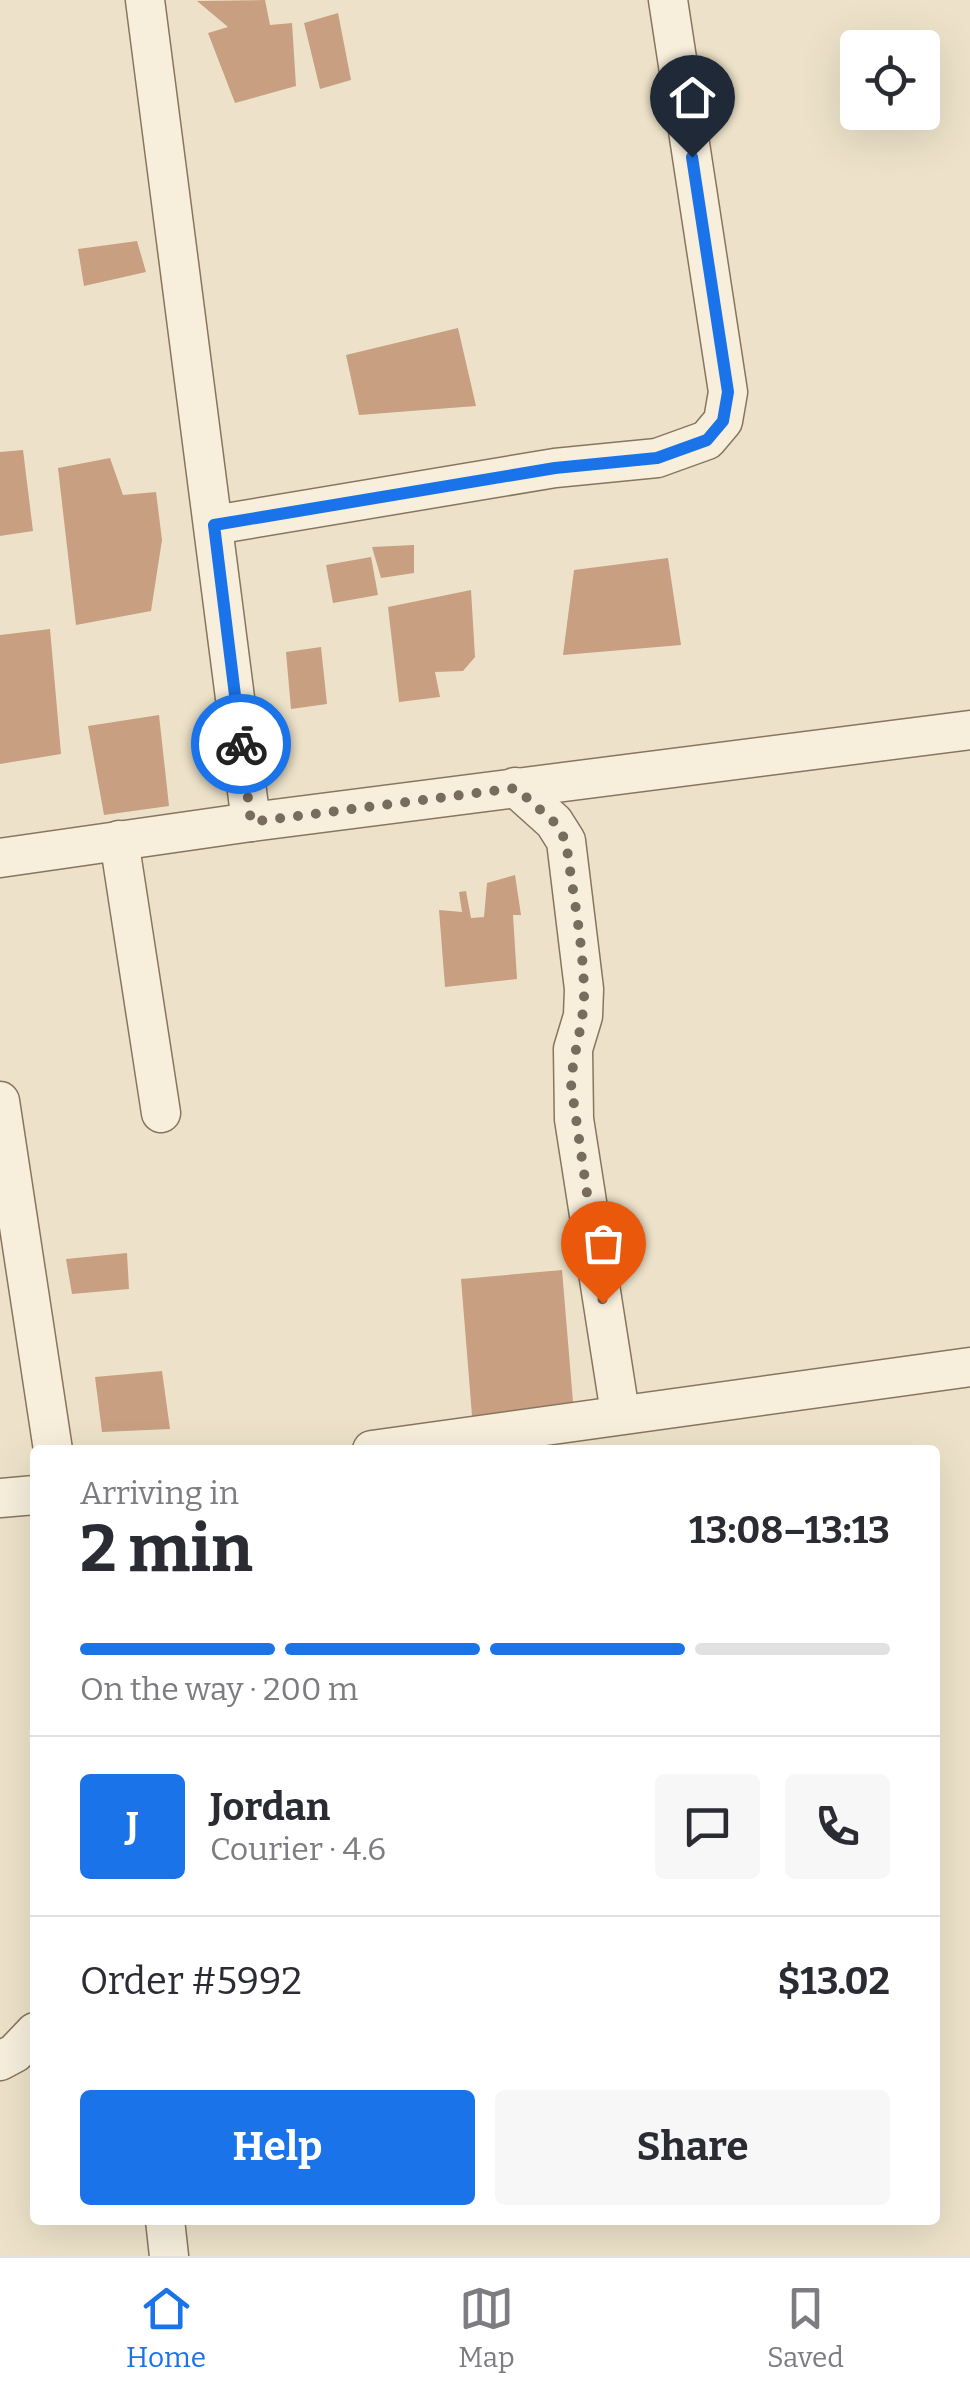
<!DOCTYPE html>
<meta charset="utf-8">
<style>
body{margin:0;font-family:Bitter,serif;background:#f7f7f7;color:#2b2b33;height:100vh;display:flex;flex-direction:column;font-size:38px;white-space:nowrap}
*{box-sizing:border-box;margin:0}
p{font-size:32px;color:#7c7c81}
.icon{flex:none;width:55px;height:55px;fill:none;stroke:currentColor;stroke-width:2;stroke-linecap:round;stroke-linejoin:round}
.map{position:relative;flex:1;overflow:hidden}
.sheet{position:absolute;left:30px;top:1445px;width:910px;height:780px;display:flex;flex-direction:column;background:#fff;border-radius:10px;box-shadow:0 10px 40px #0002}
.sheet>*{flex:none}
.fabs{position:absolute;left:840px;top:30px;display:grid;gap:20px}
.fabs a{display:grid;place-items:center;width:100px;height:100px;border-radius:10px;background:#fff;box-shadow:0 10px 40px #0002;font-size:50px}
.pin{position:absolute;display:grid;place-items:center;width:85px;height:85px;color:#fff;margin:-102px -42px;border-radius:50% 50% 50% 0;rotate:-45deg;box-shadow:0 0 10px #0007}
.pin .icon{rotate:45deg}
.courier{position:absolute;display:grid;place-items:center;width:100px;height:100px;margin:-50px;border:8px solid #1a73e8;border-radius:50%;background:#fff;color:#222;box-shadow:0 2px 12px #0007}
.head em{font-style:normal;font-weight:700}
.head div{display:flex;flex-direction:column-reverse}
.head{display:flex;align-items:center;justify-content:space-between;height:170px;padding:0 50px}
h1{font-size:65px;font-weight:700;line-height:75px}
.bar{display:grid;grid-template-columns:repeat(4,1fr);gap:15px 10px;align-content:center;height:120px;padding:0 50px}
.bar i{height:12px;border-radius:8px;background:#e1e1e2}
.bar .selected{background:#1a73e8}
.bar p{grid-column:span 4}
.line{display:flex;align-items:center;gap:25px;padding:0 50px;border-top:2px solid #e1e1e2}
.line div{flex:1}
.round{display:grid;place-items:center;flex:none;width:105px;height:105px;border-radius:10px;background:#f7f7f7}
.cta{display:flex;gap:20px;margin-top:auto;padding:20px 50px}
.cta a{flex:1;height:115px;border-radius:10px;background:#1a73e8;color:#fff;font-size:40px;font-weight:700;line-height:115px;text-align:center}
.cta a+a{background:#f7f7f7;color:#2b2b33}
.tabs{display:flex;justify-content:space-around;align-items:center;height:140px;border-top:2px solid #e1e1e2;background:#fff;font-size:28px;color:#7c7c81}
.tabs a{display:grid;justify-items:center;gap:5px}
.tabs .selected{color:#1a73e8}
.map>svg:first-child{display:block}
.building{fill:#c89f81}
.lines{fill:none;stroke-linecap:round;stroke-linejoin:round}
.minor-casing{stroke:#88755e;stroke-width:41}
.minor{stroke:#f7efdc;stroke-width:38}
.done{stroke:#786c5c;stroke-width:10;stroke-dasharray:0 18}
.route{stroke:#1a73e8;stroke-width:12}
</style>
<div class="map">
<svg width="970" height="2256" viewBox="0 0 970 2256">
<rect width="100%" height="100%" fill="#ede2c9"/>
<g class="building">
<polygon points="265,0 270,25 292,23 296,86 235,103 208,33 228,27 197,1"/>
<polygon points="338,13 351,80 320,89 304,23"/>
<polygon points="137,241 146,272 84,286 78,249"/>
<polygon points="458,328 476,406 359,415 346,355"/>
<polygon points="23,450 33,531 0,536 0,452"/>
<polygon points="110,458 123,495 156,492 162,540 151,611 76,625 58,468"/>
<polygon points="414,545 414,573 381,578 372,547"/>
<polygon points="371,557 378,595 333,603 326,565"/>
<polygon points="668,558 681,645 563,655 574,570"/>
<polygon points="471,590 475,657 463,671 435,672 440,697 399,702 388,607"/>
<polygon points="50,629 61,754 0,764 0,635"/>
<polygon points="321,647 327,704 291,709 286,652"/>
<polygon points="159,715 169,806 104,815 88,726"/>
<polygon points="515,875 521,915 513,915 517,979 445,987 439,910 462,912 459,892 466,891 471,918 484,917 487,883"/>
<polygon points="127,1253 129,1289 72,1294 66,1259"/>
<polygon points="562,1270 574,1414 473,1428 461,1279"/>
<polygon points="162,1371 170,1429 102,1432 95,1377"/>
</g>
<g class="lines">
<defs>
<g id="minor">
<polyline points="145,0 251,822"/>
<polyline points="214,525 555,468 657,458 707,440 723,421 728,392 668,0"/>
<polyline points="515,787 554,822 566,841 584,989 583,1016 573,1049 574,1119 620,1413"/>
<polyline points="119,840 161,1113"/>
<polyline points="0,858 251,822 970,730"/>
<polyline points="0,1101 53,1450"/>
<polyline points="372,1450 970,1367"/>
<polyline points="0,1498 35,1495"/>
<polyline points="0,2061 15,2053 35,2032"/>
<polyline points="165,2220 169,2256"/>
</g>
</defs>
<use href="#minor" class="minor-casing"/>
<use href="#minor" class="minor"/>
</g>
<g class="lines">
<path class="done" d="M241 744 251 822 516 788 554 822 566 841C572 890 583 941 584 990 585 1021 573 1052 571 1084L603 1303"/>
<polyline class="route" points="241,744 214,525 555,468 657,458 707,440 723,421 728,392 692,157"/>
</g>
</svg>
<div class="fabs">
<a><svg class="icon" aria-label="locate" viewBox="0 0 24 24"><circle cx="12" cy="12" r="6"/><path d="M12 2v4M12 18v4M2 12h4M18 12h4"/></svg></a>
</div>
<div class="pin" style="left:603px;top:1303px;background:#ea580c"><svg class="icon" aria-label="bag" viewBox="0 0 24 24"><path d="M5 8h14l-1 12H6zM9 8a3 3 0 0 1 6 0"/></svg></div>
<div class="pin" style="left:692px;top:157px;background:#1f2937"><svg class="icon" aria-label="home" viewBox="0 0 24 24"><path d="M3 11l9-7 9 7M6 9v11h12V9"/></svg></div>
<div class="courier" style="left:241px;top:744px"><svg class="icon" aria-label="bike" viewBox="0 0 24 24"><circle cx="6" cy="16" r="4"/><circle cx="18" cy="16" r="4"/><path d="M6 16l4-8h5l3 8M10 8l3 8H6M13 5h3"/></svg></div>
<section class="sheet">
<div class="head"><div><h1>2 min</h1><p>Arriving in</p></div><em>13:08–13:13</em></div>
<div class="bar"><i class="selected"></i><i class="selected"></i><i class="selected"></i><i></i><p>On the way · 200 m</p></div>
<div class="line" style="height:180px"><b class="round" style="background:#1a73e8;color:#fff">J</b><div><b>Jordan</b><p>Courier · 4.6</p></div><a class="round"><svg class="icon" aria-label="chat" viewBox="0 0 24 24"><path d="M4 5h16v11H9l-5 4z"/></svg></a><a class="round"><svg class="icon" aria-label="phone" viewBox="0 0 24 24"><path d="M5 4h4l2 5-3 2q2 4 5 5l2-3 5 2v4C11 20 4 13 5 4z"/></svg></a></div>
<div class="line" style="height:130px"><div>Order #5992</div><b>$13.02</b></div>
<div class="cta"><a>Help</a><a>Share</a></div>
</section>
</div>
<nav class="tabs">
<a class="selected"><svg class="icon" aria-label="home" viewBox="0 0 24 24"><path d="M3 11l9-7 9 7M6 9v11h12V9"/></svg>Home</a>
<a><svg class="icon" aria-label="map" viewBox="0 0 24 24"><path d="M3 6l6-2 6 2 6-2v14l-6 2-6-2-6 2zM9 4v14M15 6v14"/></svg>Map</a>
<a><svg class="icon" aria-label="saved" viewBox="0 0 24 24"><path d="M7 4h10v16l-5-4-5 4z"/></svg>Saved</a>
</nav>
